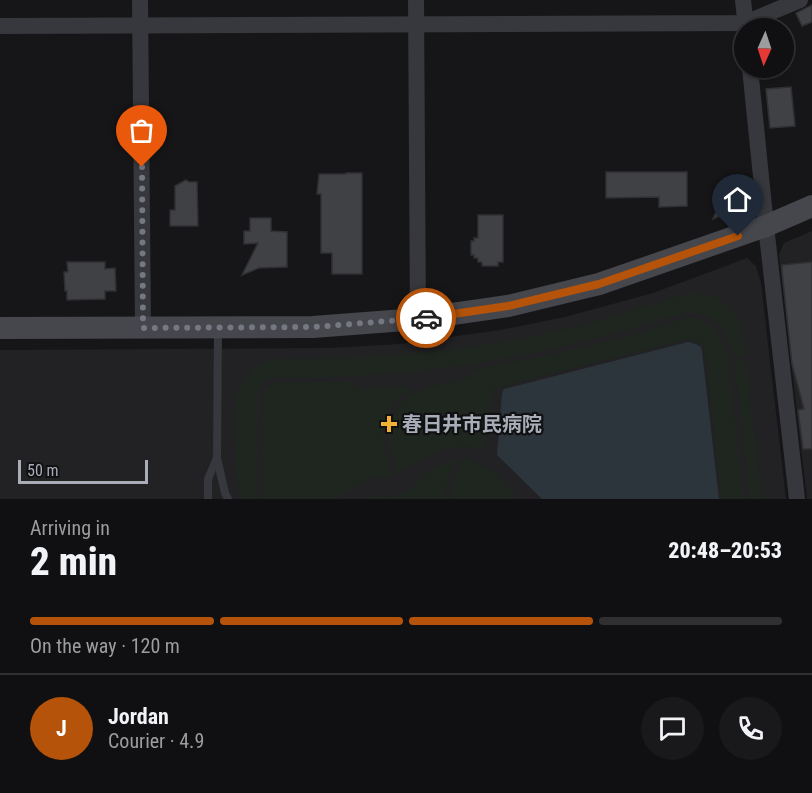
<!DOCTYPE html>
<meta charset="utf-8">
<style>
body{margin:0;font-family:"Roboto Condensed","Noto Sans JP",sans-serif;background:#19191b;color:#f1f3f6;height:100vh;display:flex;flex-direction:column;font-size:22px;white-space:nowrap}
*{box-sizing:border-box;margin:0}
p{font-size:20px;color:#9c9d9f}
.icon{flex:none;width:33px;height:33px;fill:none;stroke:currentColor;stroke-width:2;stroke-linecap:round;stroke-linejoin:round}
.map{position:relative;height:499px;overflow:hidden}
.details{display:flex;flex-direction:column;background:#101012;flex:1}
.details>*{flex:none}
.needle{width:39px;rotate:183deg}
.buttons{position:absolute;left:734px;top:18px;display:grid;gap:12px}
.buttons a{display:grid;place-items:center;width:60px;height:60px;border-radius:50%;background:#101012;box-shadow:0 2px 4px #0004,0 0 0 2px #303032;font-size:30px}
.scale{position:absolute;left:18px;bottom:15px;width:130px;box-sizing:border-box;padding-left:6px;border:3px solid #a8adb8;border-top:0;font-size:16px;line-height:21px;white-space:nowrap;color:#a8adb8;-webkit-text-stroke:4px #111113;paint-order:stroke}
.pin{position:absolute;display:grid;place-items:center;width:51px;height:51px;color:#fff;margin:-62px -26px;border-radius:50% 50% 50% 0;rotate:-45deg;box-shadow:0 0 6px #0007}
.pin .icon{rotate:45deg}
.courier{position:absolute;display:grid;place-items:center;width:60px;height:60px;margin:-30px;border:4px solid #b45309;border-radius:50%;background:#fff;color:#222;box-shadow:0 2px 8px #0007}
.overview em{font-style:normal;font-weight:800}
.overview div{display:flex;flex-direction:column-reverse}
.overview{display:flex;align-items:center;justify-content:space-between;height:102px;padding:0 30px}
h1{font-size:39px;font-weight:800;line-height:45px}
.bar{display:grid;grid-template-columns:repeat(4,1fr);gap:9px 6px;align-content:center;height:72px;padding:0 30px}
.bar i{height:8px;border-radius:4px;background:#303032}
.bar .selected{background:#b45309}
.bar p{grid-column:span 4}
.line{display:flex;align-items:center;gap:15px;padding:0 30px;border-top:2px solid #303032}
.line div{flex:1}
.round{display:grid;place-items:center;flex:none;width:63px;height:63px;border-radius:32px;background:#19191b}
.map>svg:first-child{display:block}
.built{fill:#222225}
.green{fill:#1e261f}
.water{fill:#2c353c}
.building{fill:#404145;stroke:#303034;stroke-width:1.5}
.lines{fill:none;stroke-linecap:round;stroke-linejoin:round}
.service{stroke:#37383d;stroke-width:8}
.minor{stroke:#37383d;stroke-width:16}
.secondary{stroke:#45474d;stroke-width:22}
.done{stroke:#757880;stroke-width:6;stroke-dasharray:0 10.8}
.route{stroke:#b45309;stroke-width:8}
.poi-dot{fill:#f2b134;stroke:#111113;stroke-width:2}
.labels{text-anchor:middle;dominant-baseline:central;stroke-width:4.5;stroke-linejoin:round;paint-order:stroke}
.poi-label{font-size:20px;font-weight:bold;fill:#a8adb8;stroke:#111113;text-anchor:start}
</style>
<div class="map">
<svg width="812" height="499" viewBox="0 0 812 499">
<rect width="100%" height="100%" fill="#161618"/>
<g class="built">
<polygon points="812,231 812,499 807,499 779,255 784,243"/>
<polygon points="747,258 756,266 761,283 786,499 0,499 0,350 330,348 400,344 500,330 565,317 653,293"/>
</g>
<g class="green">
<path d="M689 293C711 292 732 301 740 323 744 333 744 346 745 357H733C729 331 716 313 687 313 668 317 649 324 630 329 595 339 559 348 524 355 442 372 357 378 274 378 265 380 260 385 259 394L256 486 258 499H242C233 479 237 443 237 421 237 412 235 402 237 393 239 384 258 363 267 359 365 360 462 352 557 331 602 321 645 306 689 293Z"/>
<path d="M690 317C716 324 722 333 728 358L744 499H721L705 352 703 345 697 341 687 339 494 389 485 451C480 449 475 447 471 447 443 444 420 460 398 473L396 471C395 458 387 446 388 434 389 422 398 405 407 397 415 390 458 380 470 377L475 369C527 360 578 349 628 336 649 330 669 322 690 317Z"/>
<polygon points="746,360 762,499 750,499 734,361"/>
<path d="M352 381 359 388 411 386 412 389C393 396 379 426 384 445 386 455 391 463 391 473L388 476 370 479 335 499H264L262 493 264 395 266 388 274 383Z"/>
<path d="M465 458C486 464 506 478 517 497L515 499H455L450 492C452 480 461 471 465 458Z"/>
<path d="M459 459C455 473 441 483 447 499H369L371 495C378 495 385 497 391 496 410 494 421 476 436 467 443 463 451 461 459 459Z"/>
</g>
<polygon class="water" points="688,342 696,344 701,347 702,351 719,499 542,499 497,455 502,393 504,389"/>
<g class="building">
<polygon points="812,5 812,22 802,26 796,13"/>
<polygon points="791,87 795,126 770,128 766,89"/>
<polygon points="606,172 687,172 687,206 659,207 659,197 606,198"/>
<polygon points="346,173 362,173 362,274 332,274 332,253 321,253 321,194 317,194 319,174 346,174"/>
<polygon points="186,180 189,182 197,182 198,226 170,226 170,210 175,210 175,186"/>
<polygon points="738,192 744,206 713,219 721,200"/>
<polygon points="478,215 503,215 503,262 498,262 498,266 482,266 482,262 478,262 478,258 474,258 474,255 471,255 471,241 474,241 474,238 478,238"/>
<polygon points="250,218 271,218 271,231 287,232 287,267 259,268 242,275 258,243 244,244 244,231 250,231"/>
<polygon points="67,262 105,262 105,269 115,268 116,291 105,291 105,299 67,300 67,291 65,291 64,272 68,272"/>
<polygon points="812,262 812,449 803,449 798,410 804,409 792,364 782,271 782,265"/>
</g>
<g class="lines">
<g class="service">
<polyline points="218,327 217,458 225,493 228,499"/>
<polyline points="208,499 208,479 217,458"/>
</g>
<g class="minor">
<polyline points="140,0 143,328"/>
<polyline points="416,0 418,319"/>
<polyline points="743,0 746,28"/>
<polyline points="0,26 745,23 800,0"/>
<polyline points="750,68 766,226 797,499"/>
</g>
<polyline class="secondary" points="0,328 313,327 418,319 508,306 599,284 766,226 812,206"/>
</g>
<g class="lines">
<polyline class="done" points="142,167 143,328 314,327 426,318"/>
<polyline class="route" points="426,318 508,306 599,284 738,236"/>
</g>
<path class="poi-dot" d="M386 415h6v6h6v6h-6v6h-6v-6h-6v-6h6z"/>
<g class="labels">
<g class="poi-label">
<text x="402" y="424">春日井市民病院</text>
</g>
</g>
</svg>
<div class="buttons">
<a><svg class="needle" viewBox="-14 -14 28 28"><path d="M0-13l5 13h-10z" fill="#e53935"/><path d="M0 13l5-13h-10z" fill="#9c9d9f"/></svg></a>
</div>
<div class="scale">50 m</div>
<div class="pin" style="left:142px;top:167px;background:#ea580c"><svg class="icon" aria-label="bag" viewBox="0 0 24 24"><path d="M5 8h14l-1 12H6zM9 8a3 3 0 0 1 6 0"/></svg></div>
<div class="pin" style="left:738px;top:236px;background:#1f2937"><svg class="icon" aria-label="home" viewBox="0 0 24 24"><path d="M3 11l9-7 9 7M6 9v11h12V9"/></svg></div>
<div class="courier" style="left:426px;top:318px"><svg class="icon" aria-label="car" viewBox="0 0 24 24"><path d="M5 17H2v-5l4-1 3-4h7l3 4 3 1v5h-3M9 17h6M6 11h13"/><circle cx="7" cy="17" r="2"/><circle cx="17" cy="17" r="2"/></svg></div>
</div>
<section class="details">
<div class="overview"><div><h1>2 min</h1><p>Arriving in</p></div><em>20:48–20:53</em></div>
<div class="bar"><i class="selected"></i><i class="selected"></i><i class="selected"></i><i></i><p>On the way · 120 m</p></div>
<div class="line" style="height:108px"><b class="round" style="background:#b45309;color:#fff">J</b><div><b>Jordan</b><p>Courier · 4.9</p></div><a class="round"><svg class="icon" aria-label="chat" viewBox="0 0 24 24"><path d="M4 5h16v11H9l-5 4z"/></svg></a><a class="round"><svg class="icon" aria-label="phone" viewBox="0 0 24 24"><path d="M5 4h4l2 5-3 2q2 4 5 5l2-3 5 2v4C11 20 4 13 5 4z"/></svg></a></div>
</section>
